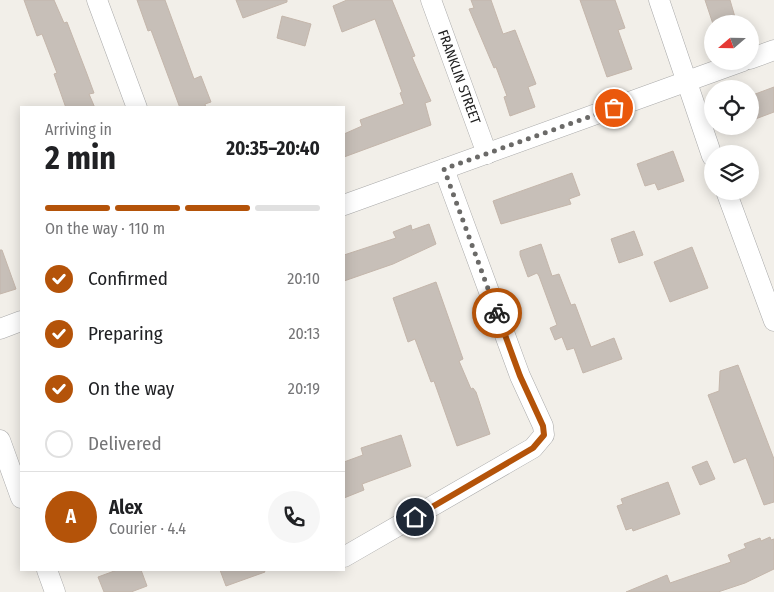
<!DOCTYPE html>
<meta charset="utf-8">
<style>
body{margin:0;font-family:"Fira Sans Condensed",sans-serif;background:#f6f6f6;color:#202124;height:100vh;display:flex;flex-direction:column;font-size:19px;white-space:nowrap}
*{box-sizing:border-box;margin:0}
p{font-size:16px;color:#757577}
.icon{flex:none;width:28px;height:28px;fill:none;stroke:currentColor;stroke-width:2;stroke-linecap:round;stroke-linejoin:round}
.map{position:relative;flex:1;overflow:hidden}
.sheet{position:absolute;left:20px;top:106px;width:325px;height:465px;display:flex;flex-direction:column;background:#fff;border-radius:0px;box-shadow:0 2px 12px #0003}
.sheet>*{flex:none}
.needle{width:32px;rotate:250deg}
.tools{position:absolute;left:704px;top:15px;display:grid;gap:10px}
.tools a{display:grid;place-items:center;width:55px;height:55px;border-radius:50%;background:#fff;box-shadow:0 2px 12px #0003;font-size:25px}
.pin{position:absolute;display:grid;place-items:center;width:42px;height:42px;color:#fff;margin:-21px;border:2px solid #fff;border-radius:50%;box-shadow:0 1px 5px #0007}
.courier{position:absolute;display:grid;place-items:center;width:50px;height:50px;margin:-25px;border:4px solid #b45309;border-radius:50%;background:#fff;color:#222;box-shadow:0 1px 6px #0007}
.summary em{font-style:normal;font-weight:700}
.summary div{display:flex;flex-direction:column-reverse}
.summary{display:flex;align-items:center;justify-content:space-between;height:85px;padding:0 25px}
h1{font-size:32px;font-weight:700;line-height:38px}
.bar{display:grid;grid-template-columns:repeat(4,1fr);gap:8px 5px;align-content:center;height:60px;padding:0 25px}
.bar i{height:6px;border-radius:4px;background:#e0e0e0}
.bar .on{background:#b45309}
.bar p{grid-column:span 4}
.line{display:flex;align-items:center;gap:12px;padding:0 25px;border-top:1px solid #e0e0e0}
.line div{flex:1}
.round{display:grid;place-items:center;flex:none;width:52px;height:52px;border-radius:26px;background:#f6f6f6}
ol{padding:0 25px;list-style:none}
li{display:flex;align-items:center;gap:15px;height:55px}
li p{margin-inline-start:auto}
li .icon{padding:5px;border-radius:50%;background:#b45309;color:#fff;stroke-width:4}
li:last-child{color:#757577}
li i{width:28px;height:28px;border:2px solid #e0e0e0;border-radius:50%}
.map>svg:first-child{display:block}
.building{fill:#c7bfb8;stroke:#c4b6ab}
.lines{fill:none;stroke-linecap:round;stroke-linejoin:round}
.minor-casing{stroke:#a9a9a9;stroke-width:21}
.minor{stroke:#fff;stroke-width:20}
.done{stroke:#6b6a68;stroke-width:5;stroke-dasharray:0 9}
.route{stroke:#b45309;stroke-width:6}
.labels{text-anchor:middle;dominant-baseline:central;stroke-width:4;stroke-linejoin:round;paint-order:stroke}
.street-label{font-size:14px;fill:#222;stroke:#fff}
</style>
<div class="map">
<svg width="774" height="592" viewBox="0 0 774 592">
<rect width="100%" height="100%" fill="#f2efe9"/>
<g class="building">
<polygon points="24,0 54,0 64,23 67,22 87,74 94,93 89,94 95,108 66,108 54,74 57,73 42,34 37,36"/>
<polygon points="137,0 165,0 194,79 201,76 211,102 205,104 206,108 180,108 151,30 148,31"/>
<polygon points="236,0 287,0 287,2 243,18"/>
<polygon points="347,0 392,0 415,56 412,57 431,101 425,103 431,125 344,157 344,134 362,126 360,120 404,104 400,93 402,92 375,19 342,32 333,6"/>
<polygon points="471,0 491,0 503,34 515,30 536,84 528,87 535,107 510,116 504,97 507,96 496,67 494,68 469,9 474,8"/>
<polygon points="580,0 615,0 625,28 618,30 632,69 607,77"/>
<polygon points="705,0 730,0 737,24 713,24"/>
<polygon points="282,16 311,24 305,46 277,38"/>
<polygon points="774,87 774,112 750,121 750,96"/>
<polygon points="673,151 684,181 658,190 655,183 645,186 637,164"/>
<polygon points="572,173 580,195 569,199 571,204 501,224 493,201"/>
<polygon points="429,224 436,244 393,264 344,281 344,255 396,238 393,232 411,225 412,230"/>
<polygon points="634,231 643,255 619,263 611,239"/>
<polygon points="541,244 552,276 559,274 571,305 575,304 591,347 614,338 622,359 583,373 574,348 567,350 562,337 555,340 550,328 557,325 539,276 537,273 528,277 520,255 520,251"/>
<polygon points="692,247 708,288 670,302 654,262"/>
<polygon points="0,250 2,250 16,289 0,294"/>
<polygon points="436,282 463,359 459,361 471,389 473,388 476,392 490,434 457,446 434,381 431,382 415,339 408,342 393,298"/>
<polygon points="738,365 774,459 774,502 764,505 746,458 734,463 708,395 719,391 720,371"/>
<polygon points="401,435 411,466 362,484 364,490 344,498 344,462 363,455 361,448"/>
<polygon points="707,461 715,479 700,485 692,467"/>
<polygon points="668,482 680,514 633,531 632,528 626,530 617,506 623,504 621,499"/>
<polygon points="770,537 771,540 774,539 774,569 745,583 718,592 626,592 667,575 670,583 731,562 728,555 746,548 744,544 760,538 761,541"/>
<polygon points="117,570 141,570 147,586 131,592 104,592 98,577"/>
<polygon points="220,570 264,570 265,572 226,586"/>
</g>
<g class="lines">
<defs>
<g id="minor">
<polyline points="97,0 137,108"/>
<polyline points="431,0 487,154"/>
<polyline points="659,0 712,156"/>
<polyline points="750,59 774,50"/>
<polyline points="726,191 774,321"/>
<polyline points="344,205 743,61"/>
<polyline points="0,329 21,321"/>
<polyline points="0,440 21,498"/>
<polyline points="344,557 533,448 544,435 543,426 520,376 444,169"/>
<polyline points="47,570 55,592"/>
</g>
</defs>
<use href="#minor" class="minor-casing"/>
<use href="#minor" class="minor"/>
</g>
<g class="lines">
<polyline class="done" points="497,313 444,169 614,108"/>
<polyline class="route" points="415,517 533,448 544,435 543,426 520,376 497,313"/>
</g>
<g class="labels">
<g class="street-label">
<text transform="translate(459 77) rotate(70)">FRANKLIN STREET</text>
</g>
</g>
</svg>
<div class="tools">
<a><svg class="needle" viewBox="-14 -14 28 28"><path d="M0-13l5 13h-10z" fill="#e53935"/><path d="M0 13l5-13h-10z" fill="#757577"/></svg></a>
<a><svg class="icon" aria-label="locate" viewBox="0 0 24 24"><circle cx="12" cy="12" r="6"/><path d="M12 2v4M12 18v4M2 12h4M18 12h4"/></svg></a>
<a><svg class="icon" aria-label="layers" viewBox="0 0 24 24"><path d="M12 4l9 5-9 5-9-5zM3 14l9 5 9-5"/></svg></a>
</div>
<div class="pin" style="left:614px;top:108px;background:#ea580c"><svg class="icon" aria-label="bag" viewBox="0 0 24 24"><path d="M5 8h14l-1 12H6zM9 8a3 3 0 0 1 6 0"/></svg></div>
<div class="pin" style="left:415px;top:517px;background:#1f2937"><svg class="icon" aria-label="home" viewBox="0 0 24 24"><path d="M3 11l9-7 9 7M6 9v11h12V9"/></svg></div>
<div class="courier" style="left:497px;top:313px"><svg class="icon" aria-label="bike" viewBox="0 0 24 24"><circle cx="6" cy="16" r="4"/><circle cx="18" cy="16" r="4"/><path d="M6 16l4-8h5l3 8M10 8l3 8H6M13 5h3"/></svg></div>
<section class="sheet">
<div class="summary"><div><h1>2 min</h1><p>Arriving in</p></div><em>20:35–20:40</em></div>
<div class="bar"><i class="on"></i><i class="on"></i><i class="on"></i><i></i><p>On the way · 110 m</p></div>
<ol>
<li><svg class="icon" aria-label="check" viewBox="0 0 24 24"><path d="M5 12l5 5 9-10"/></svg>Confirmed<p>20:10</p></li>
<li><svg class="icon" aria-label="check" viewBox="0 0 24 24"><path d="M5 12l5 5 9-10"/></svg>Preparing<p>20:13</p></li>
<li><svg class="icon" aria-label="check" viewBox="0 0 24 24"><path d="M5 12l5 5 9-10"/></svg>On the way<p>20:19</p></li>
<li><i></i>Delivered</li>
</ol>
<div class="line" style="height:90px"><b class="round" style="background:#b45309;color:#fff">A</b><div><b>Alex</b><p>Courier · 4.4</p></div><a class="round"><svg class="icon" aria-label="phone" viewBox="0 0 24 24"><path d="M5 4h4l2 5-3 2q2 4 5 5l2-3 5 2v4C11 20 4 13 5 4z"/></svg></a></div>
</section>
</div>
